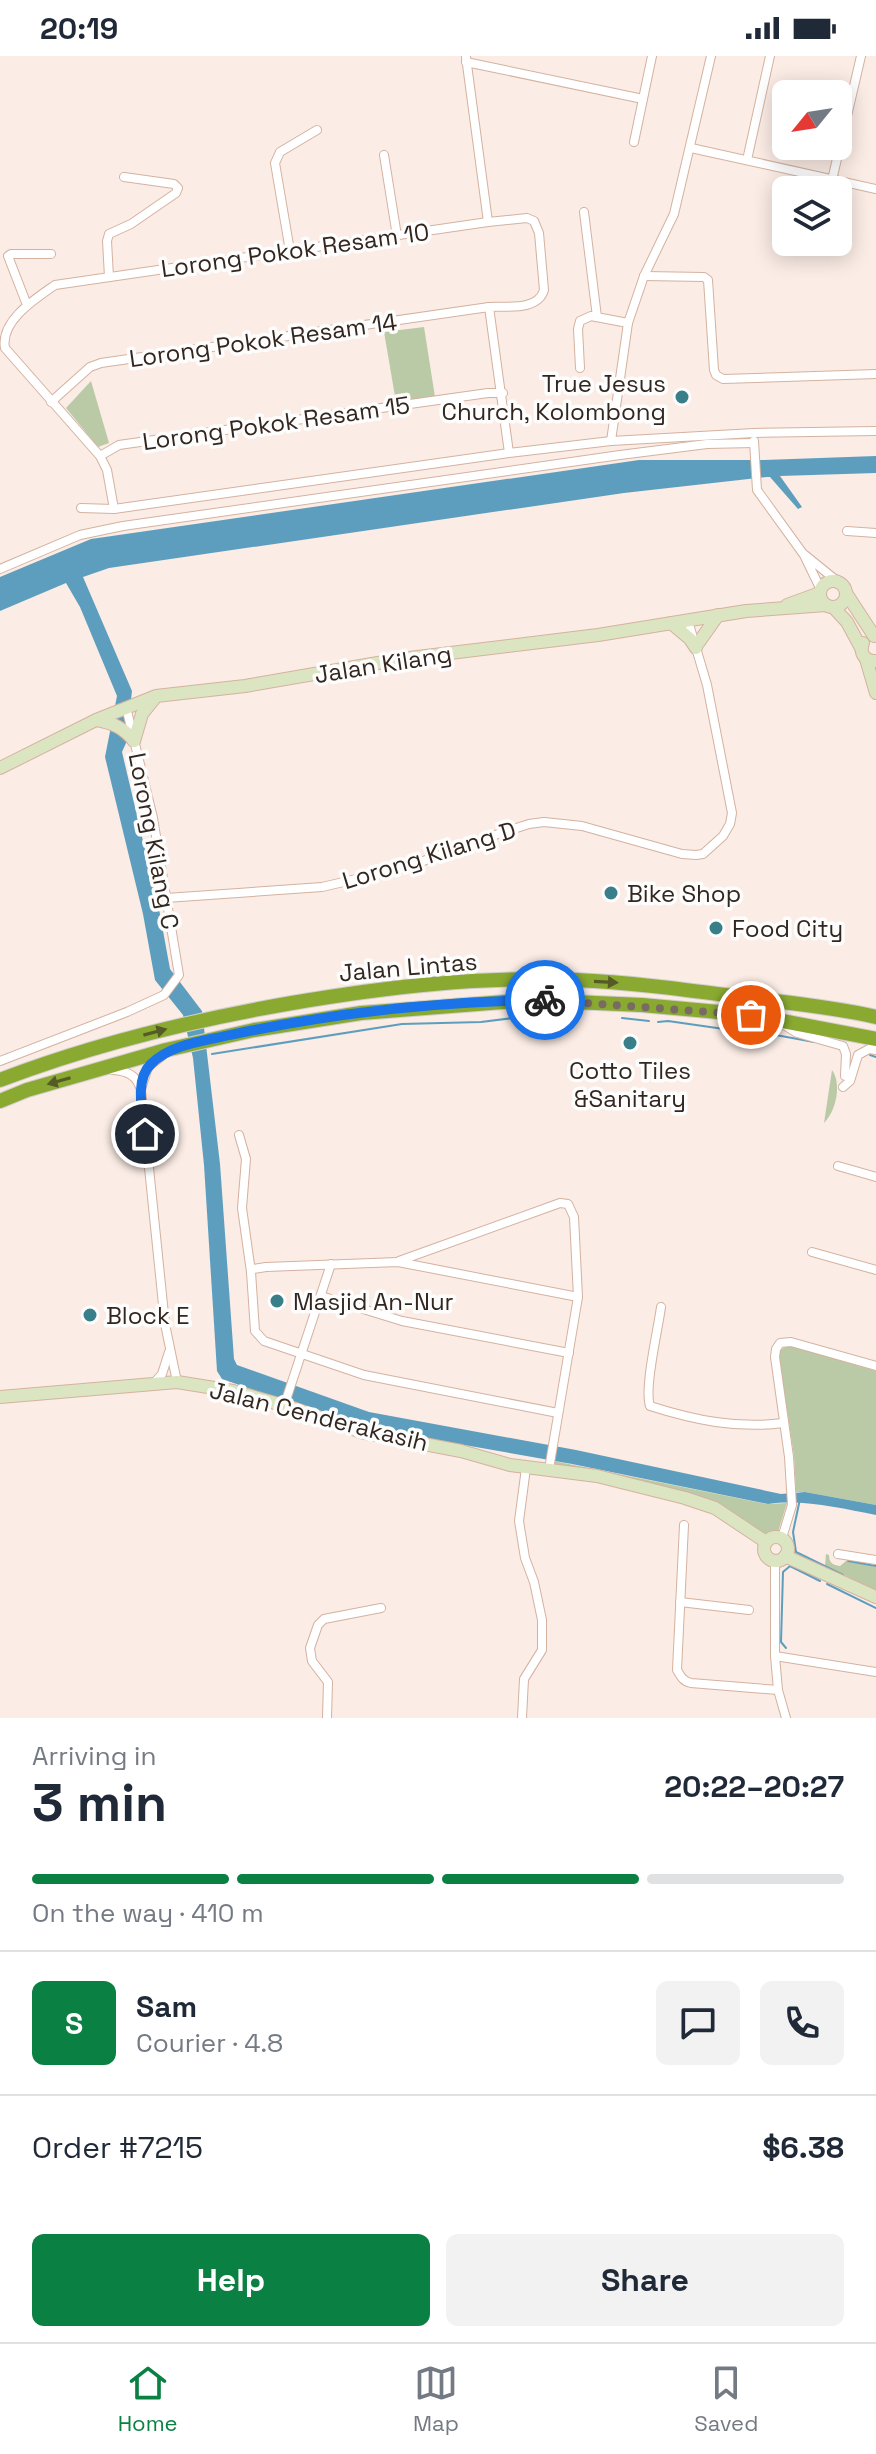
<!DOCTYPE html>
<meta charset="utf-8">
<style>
body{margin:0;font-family:"Space Grotesk",sans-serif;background:#f2f2f3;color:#1f2937;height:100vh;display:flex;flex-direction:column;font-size:30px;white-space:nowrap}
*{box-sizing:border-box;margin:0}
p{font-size:26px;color:#747a83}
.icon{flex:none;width:44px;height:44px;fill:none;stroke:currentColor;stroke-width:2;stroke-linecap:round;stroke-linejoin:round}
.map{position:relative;height:1662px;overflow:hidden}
.side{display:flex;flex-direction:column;background:#fff;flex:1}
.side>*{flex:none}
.needle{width:52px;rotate:240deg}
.fabs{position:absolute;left:772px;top:24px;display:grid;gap:16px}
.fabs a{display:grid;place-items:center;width:80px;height:80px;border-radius:12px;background:#fff;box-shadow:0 4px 20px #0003;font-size:40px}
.pin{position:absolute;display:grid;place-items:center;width:68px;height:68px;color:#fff;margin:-34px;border:4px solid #fff;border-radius:50%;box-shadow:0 2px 8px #0007}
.courier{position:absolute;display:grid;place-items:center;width:80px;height:80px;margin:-40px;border:6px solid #1a73e8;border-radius:50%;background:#fff;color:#222;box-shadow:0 2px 10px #0007}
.headline em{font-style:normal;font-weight:800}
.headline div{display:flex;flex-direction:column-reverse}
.headline{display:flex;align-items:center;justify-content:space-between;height:136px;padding:0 32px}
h1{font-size:52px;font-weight:800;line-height:60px}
.bar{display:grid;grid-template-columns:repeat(4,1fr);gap:12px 8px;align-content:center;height:96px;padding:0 32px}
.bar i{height:10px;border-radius:6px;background:#e0e1e3}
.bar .current{background:#0b8043}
.bar p{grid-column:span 4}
.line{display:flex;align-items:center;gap:20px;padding:0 32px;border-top:2px solid #e0e1e3}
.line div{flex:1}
.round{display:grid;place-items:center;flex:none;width:84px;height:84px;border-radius:12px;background:#f2f2f3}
.cta{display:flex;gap:16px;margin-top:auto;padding:16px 32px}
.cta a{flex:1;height:92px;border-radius:12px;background:#0b8043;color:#fff;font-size:32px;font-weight:800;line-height:92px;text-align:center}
.cta a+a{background:#f2f2f3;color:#1f2937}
.status{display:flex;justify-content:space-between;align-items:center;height:56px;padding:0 40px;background:#fff;direction:ltr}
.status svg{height:22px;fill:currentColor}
.dock{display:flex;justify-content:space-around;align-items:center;height:112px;border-top:2px solid #e0e1e3;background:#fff;font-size:22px;color:#747a83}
.dock a{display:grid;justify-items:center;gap:4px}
.dock .current{color:#0b8043}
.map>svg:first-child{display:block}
.green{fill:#bacaa7}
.water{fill:#5d9ebe}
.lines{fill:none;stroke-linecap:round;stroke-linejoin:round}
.stream{stroke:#5d9ebe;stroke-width:2}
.street-casing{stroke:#d4b2a0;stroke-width:10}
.secondary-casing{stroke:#d4b2a0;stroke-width:14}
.highway-casing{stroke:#d2cfce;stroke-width:16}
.street{stroke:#fff;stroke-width:8}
.secondary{stroke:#dce5c1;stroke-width:12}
.highway{stroke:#89a930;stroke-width:14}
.oneway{fill:#555a26}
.done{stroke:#796b64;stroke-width:8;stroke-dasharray:0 14.4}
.route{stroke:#1a73e8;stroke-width:10}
.poi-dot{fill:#387f89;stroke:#fdfdfd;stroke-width:3}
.labels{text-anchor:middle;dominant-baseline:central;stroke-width:7;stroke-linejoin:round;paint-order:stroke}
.street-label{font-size:24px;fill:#33261f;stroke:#fdfdfd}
.poi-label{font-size:24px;fill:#33261f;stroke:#fdfdfd;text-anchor:start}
</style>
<div class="status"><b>20:19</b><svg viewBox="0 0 49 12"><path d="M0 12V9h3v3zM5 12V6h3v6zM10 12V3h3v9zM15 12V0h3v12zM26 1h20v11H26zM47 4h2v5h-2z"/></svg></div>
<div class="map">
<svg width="876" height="1662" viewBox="0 0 876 1662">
<rect width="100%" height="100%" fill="#fbece5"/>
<g class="green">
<polygon points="424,271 435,341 396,346 384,276"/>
<polygon points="91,325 109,387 98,391 66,352"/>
<path d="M832 1014C842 1028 836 1055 824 1067Z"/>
<polygon points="789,1289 876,1315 876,1449 805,1436 796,1436 794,1400 779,1301 780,1294"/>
<polygon points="554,1405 767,1448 787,1447 778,1476 763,1478 724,1453 554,1409"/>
<path d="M826 1498 829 1499C829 1507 833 1509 840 1510L846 1505 876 1511V1534L825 1510Z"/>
</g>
<path class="water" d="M876 400V417L780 420 802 451 798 453 770 421H767L624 437 109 512 83 521 132 635 126 687 122 696 159 853 170 913 202 955 220 1108 234 1303 237 1309 369 1356 576 1394 781 1438 805 1436 876 1449V1459C840 1452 803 1443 768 1448L572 1408 362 1371 222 1323 217 1315 204 1109 193 1002 183 959 155 924 143 858 105 701 117 640 80 551 66 527 0 555V521L91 483 639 404H764Z"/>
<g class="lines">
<g class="stream">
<polyline points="559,962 577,962 579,960"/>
<polyline points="622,962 649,965"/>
<polyline points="658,966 668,965 745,976 749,974 814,986"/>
<polyline points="212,998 402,968 481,966 529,960"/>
<polyline points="870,999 876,1001"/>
<polyline points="800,1443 793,1476 796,1496 843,1519"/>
<polyline points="848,1505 876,1510"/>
<polyline points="827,1528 876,1552"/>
<polyline points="786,1592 781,1586 783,1516 790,1510 820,1525"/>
</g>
<defs>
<g id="street">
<polyline points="466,1 488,166"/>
<polyline points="466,6 643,43"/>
<polyline points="634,86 652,0"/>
<polyline points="691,92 876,133"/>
<polyline points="384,99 397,180"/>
<polyline points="747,104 770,0"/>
<polyline points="832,124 861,0"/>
<polyline points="584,156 597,261"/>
<polyline points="290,195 275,107 280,96 317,74"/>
<polyline points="644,220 704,221 708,224 714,314 716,319 723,323 876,318"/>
<polyline points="109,221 107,185 109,178 131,168 176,137 178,132 174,128 124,121"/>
<polyline points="27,249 8,200 11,198 51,198"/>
<polyline points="580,312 578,273 580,265 591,260 628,267"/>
<polyline points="51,346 90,311 101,307 489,251"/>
<polyline points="611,385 628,267 644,220 674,158 711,0"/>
<polyline points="754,385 757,434 804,499 821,534"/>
<path d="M509 397 489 251C507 250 538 255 544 234L539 177 534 165 527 162 488 166 55 229C35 243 0 265 5 292L100 400 107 414 114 453 509 397 611 385 754 377 876 375"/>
<polyline points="100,400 119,389 161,383 488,337 503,337"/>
<polyline points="81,452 114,453"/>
<polyline points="847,475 876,477"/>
<polyline points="805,499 837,525"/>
<polyline points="0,513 80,479 123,470 620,399 707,388 754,387"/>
<polyline points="166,842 322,831 404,812 495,779 529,768 544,766 582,770 682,798 696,799 703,798 723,780 730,768 732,757 707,629 688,565"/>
<polyline points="784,969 797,977 843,990 846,998 845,1020"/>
<polyline points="0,1005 127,956 164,939 179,919 153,762 126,651"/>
<path d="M113 1014C127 1015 137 1019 141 1034L165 1268 177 1326"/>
<polyline points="843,1031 850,1025 858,999 869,993 876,994"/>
<polyline points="141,1033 148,1011 163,999"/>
<polyline points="239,1079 246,1103 242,1152 251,1216"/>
<polyline points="838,1110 876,1121"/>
<polyline points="812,1196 876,1214"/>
<polyline points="399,1205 560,1147 568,1148 574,1161 578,1241 549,1413"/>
<polyline points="321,1240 402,1265 569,1297"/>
<path d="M661 1251C658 1274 644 1332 650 1350 694 1364 737 1373 783 1367"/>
<polyline points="154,1327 162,1318 169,1296"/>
<polyline points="284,1350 331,1208"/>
<polyline points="558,1357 364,1319 264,1285 255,1275 251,1216 253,1213 266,1211 398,1206 578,1241"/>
<path d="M684 1469 677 1614C681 1621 683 1625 691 1627L778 1634"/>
<polyline points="782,1482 792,1449 789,1401 775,1301 776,1293 780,1287 791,1286 876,1310"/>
<polyline points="838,1498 876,1504"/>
<polyline points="775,1505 775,1600 778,1634 786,1662"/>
<polyline points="680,1546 749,1554"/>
<polyline points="775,1600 876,1616"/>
<polyline points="327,1662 328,1626 312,1605 310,1592 318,1569 324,1563 381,1552"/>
<polyline points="522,1662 524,1623 542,1594 542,1564 534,1526 525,1502 519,1465 526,1412"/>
</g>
<g id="secondary">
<circle cx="833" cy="538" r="13"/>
<polyline points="846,537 874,580"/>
<polyline points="787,549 820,537"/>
<polyline points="833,551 847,566 861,592"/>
<polyline points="671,567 690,583 696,592"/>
<polyline points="699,586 718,559"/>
<path d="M863 587C859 597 865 606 876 605"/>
<polyline points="866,603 876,637"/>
<path d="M97 664C113 667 124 672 134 685"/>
<polyline points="134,685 142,658 154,643"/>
<polyline points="0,712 96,664 156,640 245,630 401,603 598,579 746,555 826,549"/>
<polyline points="0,1341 177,1326 233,1335 296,1353 361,1376 461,1395 510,1409 597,1420 685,1442 715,1452 766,1486"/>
<circle cx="776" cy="1493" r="12"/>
<polyline points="785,1500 876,1541"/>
</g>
<g id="highway">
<path d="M0 1024C94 988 193 964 292 947 386 931 481 920 576 924 643 927 708 937 774 945 809 949 842 953 876 961"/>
<polyline points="0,1045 27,1034 166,994 254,974 361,957 528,944 642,949 751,959 876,983"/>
</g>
</defs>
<use href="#street" class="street-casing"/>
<use href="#secondary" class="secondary-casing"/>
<use href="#highway" class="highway-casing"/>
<use href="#street" class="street"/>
<use href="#secondary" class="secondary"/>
<use href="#highway" class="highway"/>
</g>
<defs><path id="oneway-solid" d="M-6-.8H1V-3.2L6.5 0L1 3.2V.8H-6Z" transform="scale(2)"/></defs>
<g class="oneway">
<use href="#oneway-solid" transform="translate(606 926) rotate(3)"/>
<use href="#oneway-solid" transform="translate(155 976) rotate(-15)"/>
<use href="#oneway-solid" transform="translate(59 1025) rotate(164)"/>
</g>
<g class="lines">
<polyline class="done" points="545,944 751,959"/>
<path class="route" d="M145 1078C143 1058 134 1024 151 1008 171 988 204 985 230 979 333 957 440 945 545 944"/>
</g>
<g class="poi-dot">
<circle cx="682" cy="341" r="8"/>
<circle cx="611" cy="837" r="8"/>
<circle cx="716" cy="872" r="8"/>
<circle cx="630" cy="987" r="8"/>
<circle cx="277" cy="1245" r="8"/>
<circle cx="90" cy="1259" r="8"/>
</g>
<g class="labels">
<g class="street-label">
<text transform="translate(295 194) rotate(-8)">Lorong Pokok Resam 10</text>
<text transform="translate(263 284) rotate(-8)">Lorong Pokok Resam 14</text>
<text transform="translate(276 367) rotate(-8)">Lorong Pokok Resam 15</text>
<text transform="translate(383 608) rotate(-9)">Jalan Kilang</text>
<text transform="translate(154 785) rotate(79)">Lorong Kilang C</text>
<text transform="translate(429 799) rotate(-17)">Lorong Kilang D</text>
<text transform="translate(408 911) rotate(-5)">Jalan Lintas</text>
<text transform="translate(319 1360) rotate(14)">Jalan Cenderakasih</text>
</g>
<g class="poi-label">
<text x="666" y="327" text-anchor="end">True Jesus<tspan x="666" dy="28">Church, Kolombong</tspan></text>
<text x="627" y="837">Bike Shop</text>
<text x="732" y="872">Food City</text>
<text x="630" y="1014" text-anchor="middle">Cotto Tiles<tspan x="630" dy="28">&amp;Sanitary</tspan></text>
<text x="293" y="1245">Masjid An-Nur</text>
<text x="106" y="1259">Block E</text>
</g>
</g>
</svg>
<div class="fabs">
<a><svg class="needle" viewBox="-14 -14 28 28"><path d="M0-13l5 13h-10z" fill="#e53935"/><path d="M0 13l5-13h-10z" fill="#747a83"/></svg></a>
<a><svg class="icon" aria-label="layers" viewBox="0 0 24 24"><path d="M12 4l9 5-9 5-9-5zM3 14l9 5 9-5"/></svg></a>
</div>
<div class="pin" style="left:751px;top:959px;background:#ea580c"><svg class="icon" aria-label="bag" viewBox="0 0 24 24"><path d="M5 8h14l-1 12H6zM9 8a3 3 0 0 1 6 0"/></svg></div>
<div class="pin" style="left:145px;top:1078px;background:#1f2937"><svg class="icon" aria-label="home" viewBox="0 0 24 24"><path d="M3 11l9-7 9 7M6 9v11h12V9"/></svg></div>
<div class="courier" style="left:545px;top:944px"><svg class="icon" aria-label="bike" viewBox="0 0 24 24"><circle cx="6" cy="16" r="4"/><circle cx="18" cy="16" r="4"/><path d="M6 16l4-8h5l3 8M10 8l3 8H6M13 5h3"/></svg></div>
</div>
<section class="side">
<div class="headline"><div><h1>3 min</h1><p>Arriving in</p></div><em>20:22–20:27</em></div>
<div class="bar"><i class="current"></i><i class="current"></i><i class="current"></i><i></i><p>On the way · 410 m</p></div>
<div class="line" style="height:144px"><b class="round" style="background:#0b8043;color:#fff">S</b><div><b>Sam</b><p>Courier · 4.8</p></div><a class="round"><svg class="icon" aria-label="chat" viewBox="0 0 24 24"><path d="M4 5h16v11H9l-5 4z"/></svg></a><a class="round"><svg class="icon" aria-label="phone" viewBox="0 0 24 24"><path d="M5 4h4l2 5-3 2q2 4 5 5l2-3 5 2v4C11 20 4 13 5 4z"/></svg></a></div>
<div class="line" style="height:104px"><div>Order #7215</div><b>$6.38</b></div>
<div class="cta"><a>Help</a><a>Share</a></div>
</section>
<nav class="dock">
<a class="current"><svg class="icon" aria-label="home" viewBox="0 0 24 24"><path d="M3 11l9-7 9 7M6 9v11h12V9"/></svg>Home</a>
<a><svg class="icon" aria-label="map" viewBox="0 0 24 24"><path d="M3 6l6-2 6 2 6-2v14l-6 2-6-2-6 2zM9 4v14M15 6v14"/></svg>Map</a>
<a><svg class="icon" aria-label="saved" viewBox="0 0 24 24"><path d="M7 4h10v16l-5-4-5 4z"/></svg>Saved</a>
</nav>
